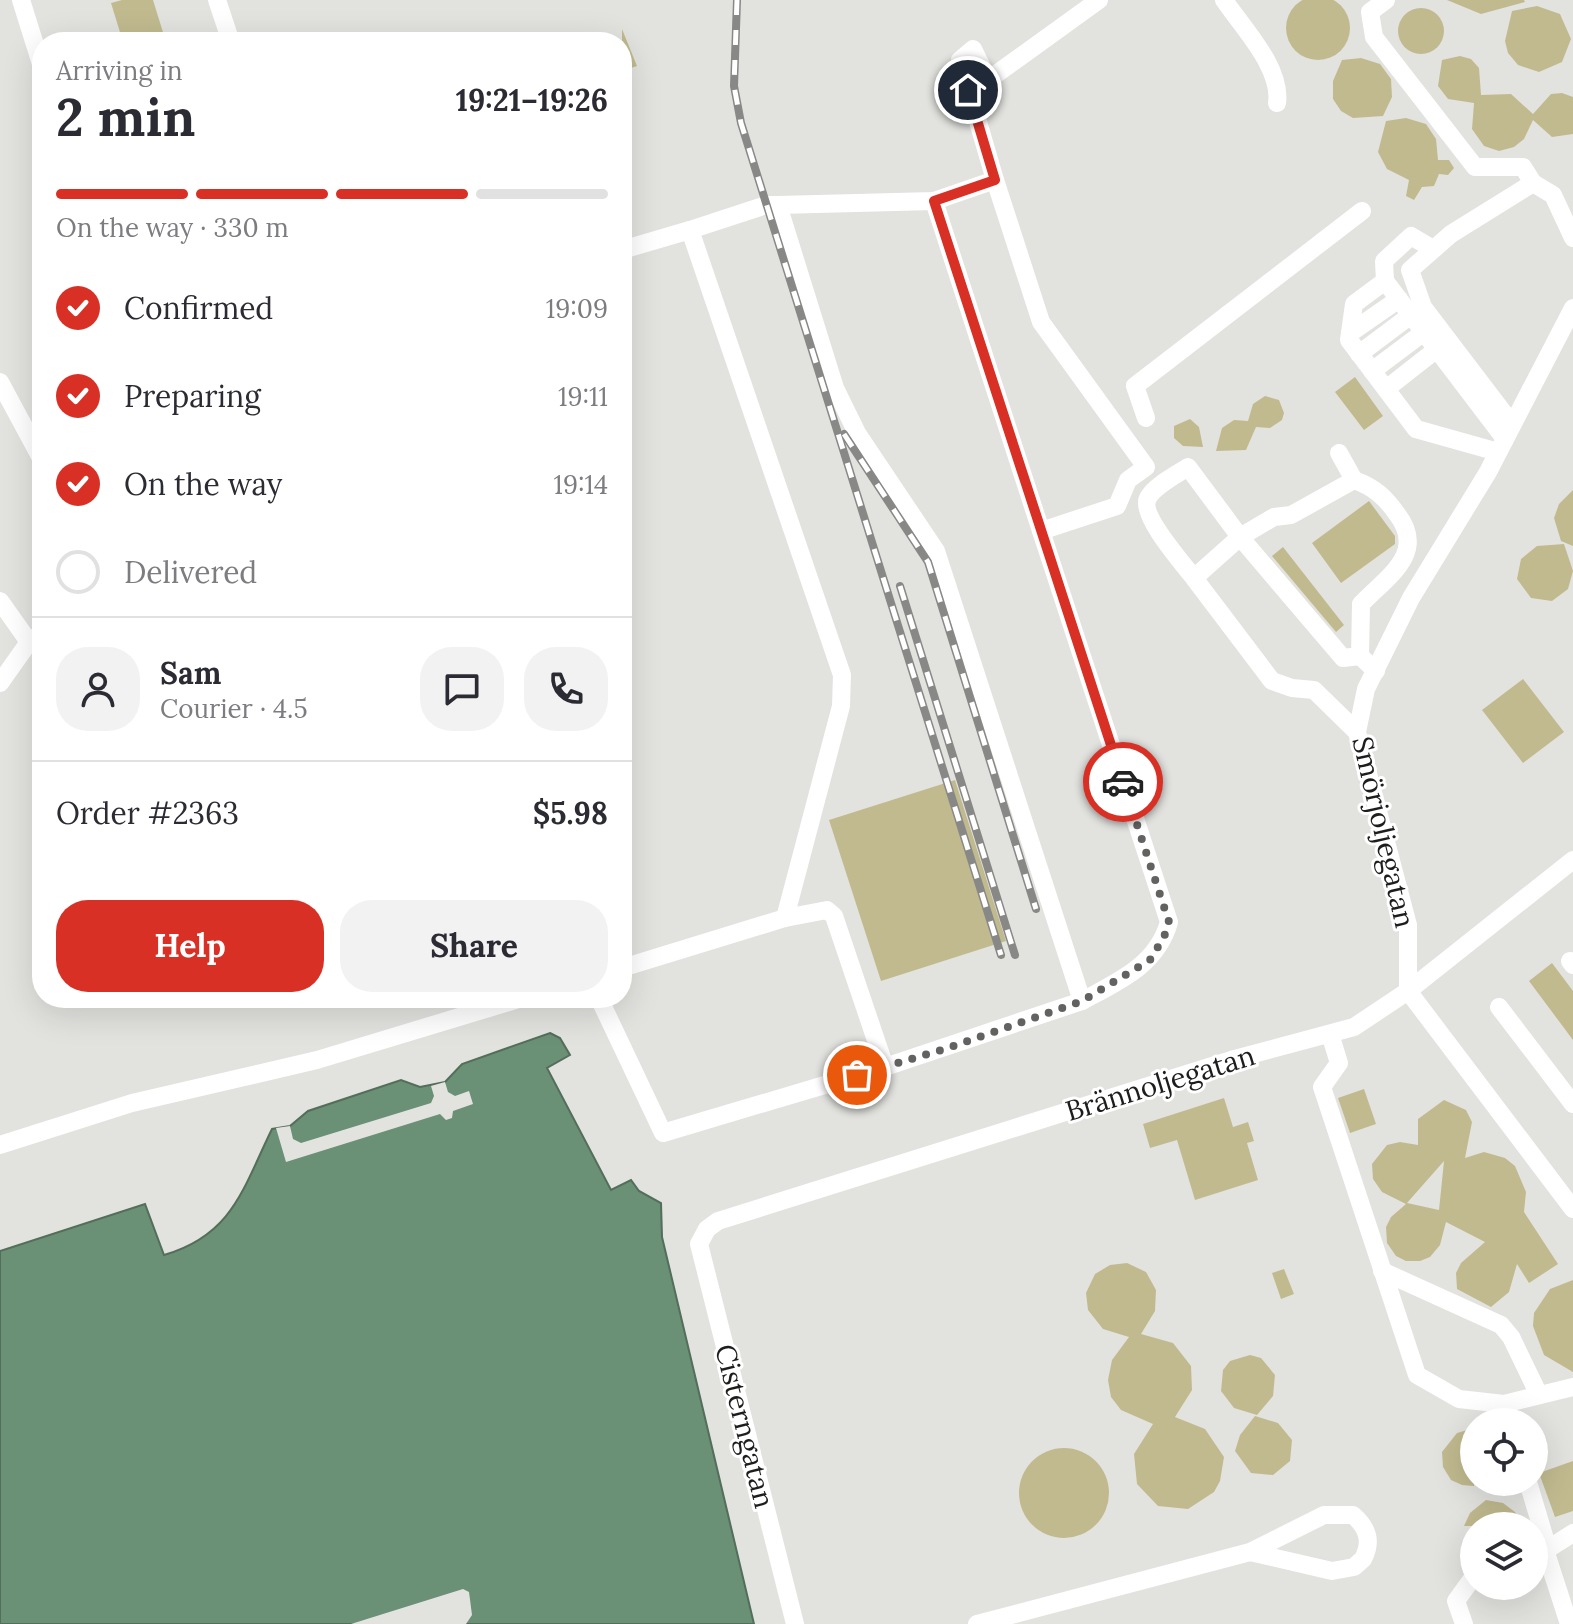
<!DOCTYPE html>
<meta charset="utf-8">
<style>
body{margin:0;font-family:Lora,serif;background:#f2f2f3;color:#2b2b33;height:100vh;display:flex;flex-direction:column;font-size:30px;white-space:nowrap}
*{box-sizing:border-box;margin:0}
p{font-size:26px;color:#7c7c81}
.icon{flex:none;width:44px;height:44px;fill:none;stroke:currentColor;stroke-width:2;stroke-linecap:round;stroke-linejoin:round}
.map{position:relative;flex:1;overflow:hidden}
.panel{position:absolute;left:32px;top:32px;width:600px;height:976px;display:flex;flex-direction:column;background:#fff;border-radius:32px;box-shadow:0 8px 32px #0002}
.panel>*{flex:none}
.fabs{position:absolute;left:1460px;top:1408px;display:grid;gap:16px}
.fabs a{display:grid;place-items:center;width:88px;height:88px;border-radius:50%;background:#fff;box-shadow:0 8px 32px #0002;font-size:40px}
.pin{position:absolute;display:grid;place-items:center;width:68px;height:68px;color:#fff;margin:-34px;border:4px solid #fff;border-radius:50%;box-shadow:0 2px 8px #0007}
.courier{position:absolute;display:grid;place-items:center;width:80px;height:80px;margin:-40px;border:6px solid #d93025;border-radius:50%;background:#fff;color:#222;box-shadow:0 2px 10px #0007}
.overview em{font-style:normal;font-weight:800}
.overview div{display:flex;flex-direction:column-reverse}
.overview{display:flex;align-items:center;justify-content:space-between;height:136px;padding:0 24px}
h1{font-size:52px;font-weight:800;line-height:60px}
.bar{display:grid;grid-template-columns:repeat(4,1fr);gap:12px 8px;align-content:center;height:96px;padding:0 24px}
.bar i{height:10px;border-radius:6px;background:#e1e1e2}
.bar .active{background:#d93025}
.bar p{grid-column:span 4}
.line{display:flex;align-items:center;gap:20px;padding:0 24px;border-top:2px solid #e1e1e2}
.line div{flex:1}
.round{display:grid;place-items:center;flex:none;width:84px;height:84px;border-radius:32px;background:#f2f2f3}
ol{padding:0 24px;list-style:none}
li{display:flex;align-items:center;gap:24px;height:88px}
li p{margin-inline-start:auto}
li .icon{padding:8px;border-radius:50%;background:#d93025;color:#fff;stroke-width:4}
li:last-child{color:#7c7c81}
li i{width:44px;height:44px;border:4px solid #e1e1e2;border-radius:50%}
.cta{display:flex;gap:16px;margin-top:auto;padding:16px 24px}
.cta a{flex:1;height:92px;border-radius:32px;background:#d93025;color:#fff;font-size:32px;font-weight:800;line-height:92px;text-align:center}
.cta a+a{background:#f2f2f3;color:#2b2b33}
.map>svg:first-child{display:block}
.water{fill:#6a9075;stroke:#536e5a;stroke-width:2}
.pier{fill:#e2e3df}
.building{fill:#c1ba8f;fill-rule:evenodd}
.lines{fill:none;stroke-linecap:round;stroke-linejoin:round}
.minor{stroke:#fff;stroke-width:18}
.rail-casing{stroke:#888986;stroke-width:8}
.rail{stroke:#fff;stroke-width:5;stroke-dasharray:15;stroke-linecap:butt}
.done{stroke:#626360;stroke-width:8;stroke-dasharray:0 14.4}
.route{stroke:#d93025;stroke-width:10}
.labels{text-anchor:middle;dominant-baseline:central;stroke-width:6;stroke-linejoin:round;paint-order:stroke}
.street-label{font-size:28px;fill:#1d1e1c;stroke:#fff}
</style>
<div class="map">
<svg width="1573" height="1624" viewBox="0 0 1573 1624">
<rect width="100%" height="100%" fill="#e2e3df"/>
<path class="water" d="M550 1033 560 1038 570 1055 547 1068 611 1190 631 1180 639 1191 661 1203 662 1237 754 1624H0V1251L145 1204 164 1255C233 1235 243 1188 272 1129L290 1126 308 1111 401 1080 420 1087 445 1082 462 1064Z"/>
<g class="pier">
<polygon points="445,1082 448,1092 455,1096 469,1091 473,1104 453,1111 452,1118 446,1120 440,1114 286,1162 276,1128 290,1126 293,1139 301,1143 431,1103 434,1096 431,1086"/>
<polygon points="463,1589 469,1592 472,1615 466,1624 351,1624"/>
</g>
<g class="building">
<circle cx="1318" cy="28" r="32"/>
<polygon points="122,0 153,0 166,42 123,42 111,3"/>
<polygon points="1447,0 1524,0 1525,2 1481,14"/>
<polygon points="1537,6 1560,14 1571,39 1562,62 1539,72 1518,65 1508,53 1505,41 1512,11"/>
<circle cx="1421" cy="31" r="23"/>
<polygon points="622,29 637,66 622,71"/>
<polygon points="1460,56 1471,59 1479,68 1481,95 1511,94 1533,114 1551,94 1562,93 1573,97 1573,134 1552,137 1533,120 1524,139 1514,147 1499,151 1484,146 1472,129 1474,103 1448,99 1438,86 1442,60"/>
<polygon points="1361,58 1380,64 1391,79 1392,97 1383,116 1353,118 1341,111 1333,99 1333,81 1342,60"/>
<polygon points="1406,118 1426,124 1436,139 1438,160 1449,160 1454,168 1448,175 1439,174 1434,186 1422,187 1414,200 1406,196 1409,180 1387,169 1378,152 1386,121"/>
<polygon points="1355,377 1383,416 1364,430 1335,392"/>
<polygon points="1265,396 1279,400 1284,413 1282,420 1270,428 1256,427 1246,450 1216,451 1222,428 1234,420 1248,421 1253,404"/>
<polygon points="1190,419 1199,427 1203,447 1183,446 1174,438 1174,426"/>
<polygon points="1573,490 1573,546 1561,541 1554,518 1559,504"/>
<polygon points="1369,501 1395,536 1395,544 1341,583 1312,543"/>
<polygon points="1564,544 1573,571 1568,589 1552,601 1531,598 1517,579 1521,559 1537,546"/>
<polygon points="1283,547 1344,625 1336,632 1272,556"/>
<polygon points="1523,679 1564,732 1523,763 1482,710"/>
<polygon points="955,780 1006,941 881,981 829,820"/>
<polygon points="1552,963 1573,991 1573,1040 1529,981"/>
<polygon points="1364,1089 1376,1124 1350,1133 1338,1098"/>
<polygon points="1224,1098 1233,1127 1248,1122 1254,1141 1247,1143 1258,1180 1195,1200 1177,1140 1150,1148 1143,1124"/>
<path d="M1444 1100 1466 1110 1472 1122 1465 1158 1484 1152 1505 1158 1515 1166 1526 1192 1524 1212 1558 1264 1529 1283 1517 1264 1509 1292 1491 1307 1457 1289 1456 1273 1461 1263 1485 1242 1446 1222 1440 1245 1430 1257 1420 1261H1406L1396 1256 1387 1243 1386 1227 1391 1217 1406 1204 1382 1192 1373 1179 1372 1164 1387 1145 1400 1142 1418 1145V1119ZM1444 1161 1439 1210 1407 1203Z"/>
<polygon points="1127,1263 1146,1272 1156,1290 1155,1311 1141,1334 1173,1343 1191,1366 1192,1390 1175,1417 1205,1429 1224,1457 1220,1481 1214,1492 1188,1509 1158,1506 1137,1484 1134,1454 1153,1424 1121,1410 1111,1397 1108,1380 1112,1360 1129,1337 1103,1329 1088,1310 1086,1293 1095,1274 1110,1265"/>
<polygon points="1284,1269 1294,1294 1281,1299 1272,1273"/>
<polygon points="1573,1280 1573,1372 1544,1355 1533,1326 1534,1313 1550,1289"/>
<polygon points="1250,1355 1261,1358 1275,1375 1273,1396 1257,1415 1234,1408 1221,1391 1223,1370 1230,1361"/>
<polygon points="1255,1416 1278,1423 1292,1440 1290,1461 1273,1475 1251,1473 1235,1451 1240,1435"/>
<polygon points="1474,1428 1474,1486 1462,1485 1451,1480 1443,1467 1442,1452 1457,1433"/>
<circle cx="1064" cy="1493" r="45"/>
<polygon points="1573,1461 1573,1511 1555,1517 1539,1473"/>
<polygon points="1486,1500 1503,1503 1515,1512 1522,1526 1464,1526 1470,1513"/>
</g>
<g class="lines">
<g class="minor">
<polyline points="21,0 42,67"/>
<polyline points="217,0 231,42"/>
<path d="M1224 0C1243 28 1282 68 1277 103"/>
<polyline points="1386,0 1370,12 1374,37 1475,167 1523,167 1533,183"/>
<polyline points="934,201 1041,531 1117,506 1128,480 1146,467 1041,322 995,180"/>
<polyline points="778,205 934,201 995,180 960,60 973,49 988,80 1099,0"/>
<polyline points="690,230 766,205 778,205 835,388 857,433 936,551 1082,1001 885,1067 834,916 827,910 785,918"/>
<polyline points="1433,249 1411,236 1384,261 1385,281 1354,304 1349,340 1416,429 1498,452"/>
<polyline points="622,250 690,230 842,675 841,706 785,918 622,968"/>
<polyline points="1385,281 1505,439"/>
<polyline points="1573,308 1488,472 1411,598 1366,689 1357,732 1408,925 1408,991 1573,1209"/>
<polyline points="1350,333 1399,299"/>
<polyline points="1359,354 1411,315"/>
<polyline points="1372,371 1424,332"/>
<polyline points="0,382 42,460"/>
<polyline points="1386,389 1437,349"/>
<polyline points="1146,418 1135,386 1362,211"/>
<polyline points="1512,424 1423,307 1410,270 1451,234 1533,183 1553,195 1573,238"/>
<polyline points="1339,453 1354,480"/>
<path d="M1041 531 1169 922C1157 965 1119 981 1082 1001"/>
<path d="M1194 578C1183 564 1139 514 1148 498 1154 486 1176 475 1188 467L1240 537 1194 578 1272 681 1292 688 1314 690 1357 732"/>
<polyline points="0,601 29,642"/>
<path d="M1360 656 1343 658 1240 537 1274 517 1291 515 1354 480C1374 487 1385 497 1397 514 1427 553 1388 576 1361 604L1360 656 1376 671"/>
<polyline points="0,683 29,642 42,633"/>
<polyline points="1570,961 1573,965"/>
<polyline points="599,998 663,1133 885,1067"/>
<polyline points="1499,1007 1573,1104"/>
<polyline points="1330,1034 1339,1063 1322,1087 1417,1375 1459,1399 1504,1404"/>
<polyline points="0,1145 132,1103 317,1060 522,998"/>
<polyline points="1382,1271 1501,1325 1511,1337 1539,1395"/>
<polyline points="1510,1422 1504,1404 1573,1387"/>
<polyline points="1528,1482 1548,1549 1573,1533"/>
<polyline points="1534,1556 1546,1553 1569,1624"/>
<polyline points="795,1624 699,1244 707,1229 718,1221 1231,1060 1354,1027 1408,991 1573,860"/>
<path d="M977 1624 1250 1552 1324 1515H1353C1368 1528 1372 1542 1363 1559L1354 1567 1332 1571 1250 1552"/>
<polyline points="1464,1624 1456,1601 1474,1576"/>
</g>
<defs>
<g id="rail">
<polyline points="737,0 734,86 741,123 1001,955"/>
<polyline points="844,434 928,562 1036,909"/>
<polyline points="900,586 1015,955"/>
</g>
</defs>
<use href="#rail" class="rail-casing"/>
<use href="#rail" class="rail"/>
</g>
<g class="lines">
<polyline class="done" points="857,1075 945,1049 1082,1001 1150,960 1164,937 1169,922 1123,782"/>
<polyline class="route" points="968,90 995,180 934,201 1123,782"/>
</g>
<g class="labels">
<g class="street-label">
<text transform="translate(1384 832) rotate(77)">Smörjoljegatan</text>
<text transform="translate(1160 1083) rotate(-17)">Brännoljegatan</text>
<text transform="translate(745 1426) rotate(76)">Cisterngatan</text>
</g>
</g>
</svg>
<div class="fabs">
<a><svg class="icon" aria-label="locate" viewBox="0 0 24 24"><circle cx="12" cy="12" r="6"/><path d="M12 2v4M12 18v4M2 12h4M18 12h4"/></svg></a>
<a><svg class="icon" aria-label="layers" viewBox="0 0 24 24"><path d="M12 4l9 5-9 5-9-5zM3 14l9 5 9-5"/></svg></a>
</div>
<div class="pin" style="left:857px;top:1075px;background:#ea580c"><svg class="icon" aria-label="bag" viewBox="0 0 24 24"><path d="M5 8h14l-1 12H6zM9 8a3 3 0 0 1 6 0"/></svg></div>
<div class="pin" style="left:968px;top:90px;background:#1f2937"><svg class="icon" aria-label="home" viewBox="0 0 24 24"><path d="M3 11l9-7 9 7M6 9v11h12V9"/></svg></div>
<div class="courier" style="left:1123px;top:782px"><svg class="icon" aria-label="car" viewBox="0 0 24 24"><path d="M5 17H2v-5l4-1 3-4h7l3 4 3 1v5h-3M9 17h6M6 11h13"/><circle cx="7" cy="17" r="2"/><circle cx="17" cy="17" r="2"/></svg></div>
<section class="panel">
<div class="overview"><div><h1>2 min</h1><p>Arriving in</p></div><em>19:21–19:26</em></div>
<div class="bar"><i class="active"></i><i class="active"></i><i class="active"></i><i></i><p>On the way · 330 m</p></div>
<ol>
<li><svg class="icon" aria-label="check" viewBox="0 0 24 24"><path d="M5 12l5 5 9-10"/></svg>Confirmed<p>19:09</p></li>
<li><svg class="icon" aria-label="check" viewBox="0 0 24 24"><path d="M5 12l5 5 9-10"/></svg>Preparing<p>19:11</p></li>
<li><svg class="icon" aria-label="check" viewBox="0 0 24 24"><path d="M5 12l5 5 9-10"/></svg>On the way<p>19:14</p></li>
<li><i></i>Delivered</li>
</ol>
<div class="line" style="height:144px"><a class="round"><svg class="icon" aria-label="person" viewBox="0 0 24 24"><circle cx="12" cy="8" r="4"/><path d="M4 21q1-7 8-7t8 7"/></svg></a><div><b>Sam</b><p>Courier · 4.5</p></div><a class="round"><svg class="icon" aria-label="chat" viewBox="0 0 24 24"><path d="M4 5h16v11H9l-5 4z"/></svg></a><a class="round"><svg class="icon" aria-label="phone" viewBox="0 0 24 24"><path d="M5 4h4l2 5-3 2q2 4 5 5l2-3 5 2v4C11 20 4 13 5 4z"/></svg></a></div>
<div class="line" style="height:104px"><div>Order #2363</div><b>$5.98</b></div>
<div class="cta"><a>Help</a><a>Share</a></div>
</section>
</div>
